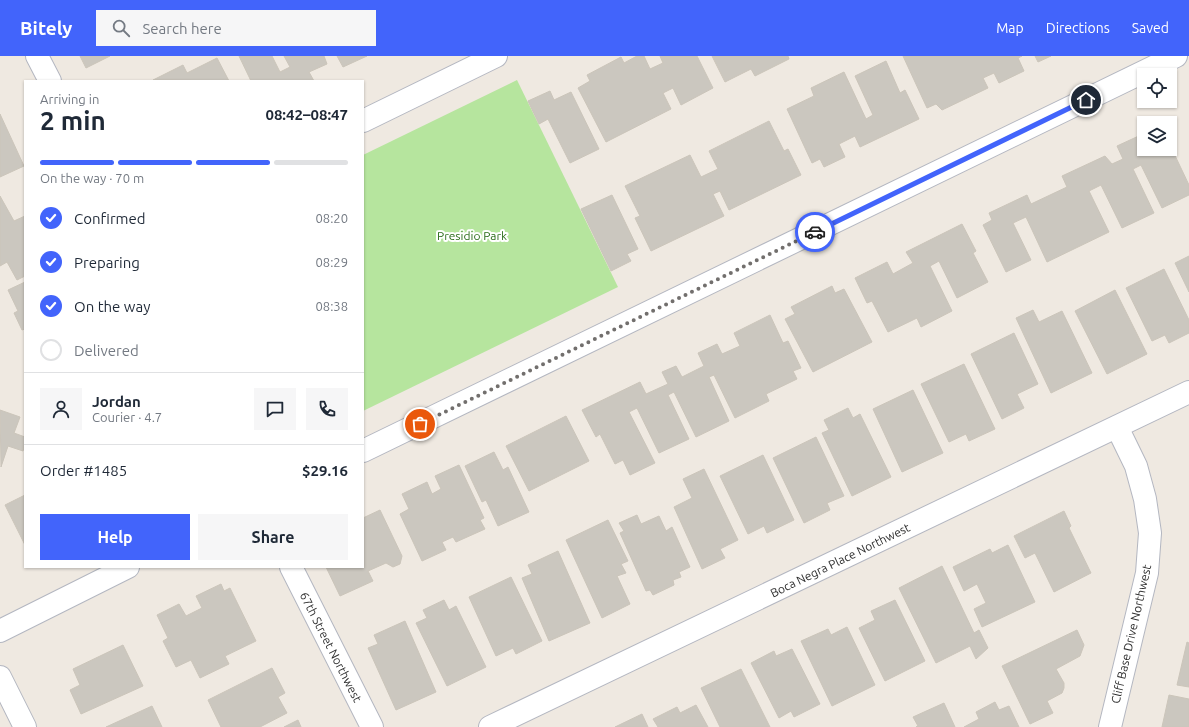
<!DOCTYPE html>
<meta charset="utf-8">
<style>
body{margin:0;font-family:Ubuntu,sans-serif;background:#f6f6f7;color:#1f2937;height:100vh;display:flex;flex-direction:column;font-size:15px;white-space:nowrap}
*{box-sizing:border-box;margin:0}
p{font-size:13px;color:#747a83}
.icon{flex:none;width:22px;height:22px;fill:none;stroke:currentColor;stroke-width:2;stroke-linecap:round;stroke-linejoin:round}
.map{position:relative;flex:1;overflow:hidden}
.side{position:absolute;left:24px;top:24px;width:340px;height:488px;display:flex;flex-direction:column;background:#fff;border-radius:0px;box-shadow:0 1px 3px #0004}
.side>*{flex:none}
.fabs{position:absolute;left:1137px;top:12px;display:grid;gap:8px}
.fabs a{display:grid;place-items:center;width:40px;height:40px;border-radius:0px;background:#fff;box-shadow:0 1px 3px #0004;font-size:20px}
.pin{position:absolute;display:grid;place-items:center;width:34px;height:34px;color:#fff;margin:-17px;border:2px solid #fff;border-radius:50%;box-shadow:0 1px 4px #0007}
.courier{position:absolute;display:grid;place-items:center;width:40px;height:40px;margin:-20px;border:3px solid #4264fb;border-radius:50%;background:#fff;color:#222;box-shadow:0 1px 5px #0007}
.headline em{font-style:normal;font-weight:600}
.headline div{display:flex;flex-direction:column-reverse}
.headline{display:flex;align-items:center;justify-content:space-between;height:68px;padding:0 16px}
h1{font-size:26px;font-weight:600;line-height:30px}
.bar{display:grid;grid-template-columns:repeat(4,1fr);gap:6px 4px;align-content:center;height:48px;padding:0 16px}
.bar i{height:5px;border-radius:3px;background:#e0e1e3}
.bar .selected{background:#4264fb}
.bar p{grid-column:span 4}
.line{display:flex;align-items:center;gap:10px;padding:0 16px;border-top:1px solid #e0e1e3}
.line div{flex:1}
.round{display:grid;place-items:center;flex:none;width:42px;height:42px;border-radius:0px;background:#f6f6f7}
ol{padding:0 16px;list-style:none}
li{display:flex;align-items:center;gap:12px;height:44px}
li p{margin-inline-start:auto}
li .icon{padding:4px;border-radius:50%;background:#4264fb;color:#fff;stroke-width:4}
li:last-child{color:#747a83}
li i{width:22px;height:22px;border:2px solid #e0e1e3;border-radius:50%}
.action{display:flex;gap:8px;margin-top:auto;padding:8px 16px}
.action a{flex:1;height:46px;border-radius:0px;background:#4264fb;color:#fff;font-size:16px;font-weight:600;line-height:46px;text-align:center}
.action a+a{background:#f6f6f7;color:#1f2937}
header{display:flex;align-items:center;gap:24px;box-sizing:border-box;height:56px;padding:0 20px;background:#4264fb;color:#fff}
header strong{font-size:19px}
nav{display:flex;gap:22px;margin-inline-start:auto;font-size:14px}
.search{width:280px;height:36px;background:#f6f6f7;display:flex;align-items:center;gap:10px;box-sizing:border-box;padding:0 14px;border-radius:0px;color:#747a83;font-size:15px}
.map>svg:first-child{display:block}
.green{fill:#b6e59e}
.building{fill:#cbc7bf;stroke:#cbc5ba}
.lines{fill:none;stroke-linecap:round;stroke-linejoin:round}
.street-casing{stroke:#b4b7c1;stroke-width:24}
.street{stroke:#fff;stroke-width:22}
.done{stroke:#726f6d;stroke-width:4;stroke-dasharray:0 7.2}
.route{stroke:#4264fb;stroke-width:5}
.labels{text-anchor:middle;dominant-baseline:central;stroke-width:4;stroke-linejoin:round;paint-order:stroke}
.park-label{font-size:12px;fill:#2c6e1b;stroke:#fff}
.street-label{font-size:12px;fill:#2e2e2e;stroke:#fff}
</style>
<header>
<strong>Bitely</strong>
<div class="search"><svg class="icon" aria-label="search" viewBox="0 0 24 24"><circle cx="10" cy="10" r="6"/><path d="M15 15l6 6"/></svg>Search here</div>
<nav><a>Map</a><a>Directions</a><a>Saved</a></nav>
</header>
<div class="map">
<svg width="1189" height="671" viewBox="0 0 1189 671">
<rect width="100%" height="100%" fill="#efe9e1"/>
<polygon class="green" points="517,24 618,231 363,355 363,99"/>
<g class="building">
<polygon points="80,0 110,0 86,12"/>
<polygon points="239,0 272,0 280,16 290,11 284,0 324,0 327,8 309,16 314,25 251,25"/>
<polygon points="337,0 367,0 343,11"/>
<polygon points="637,0 644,0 650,13 663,7 660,0 697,0 713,32 681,49 673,32 663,37 671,53 606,86 578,32 590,25 587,19 621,1 624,7"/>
<polygon points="712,0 788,0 789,3 755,20 751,13 725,26"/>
<polygon points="903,0 1022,0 1018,2 1024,15 999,27 994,17 983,22 988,32 942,54 936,48 927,52"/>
<polygon points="1035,0 1051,0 1038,6"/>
<polygon points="217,2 229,25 153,24 183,9 187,17"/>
<polygon points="886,5 900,37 905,34 919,63 860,91 855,80 839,88 845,101 824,111 820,103 812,107 787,53 814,40 811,32 844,16 866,63 873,59 855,20"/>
<polygon points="550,35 554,44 571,36 599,93 570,107 548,63 539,68 528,45"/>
<polygon points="0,58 24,110 0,121"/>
<polygon points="769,65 784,95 788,93 801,119 729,154 720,135 713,138 724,160 651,195 635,162 640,160 625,130 690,99 701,121 718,113 709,95"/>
<polygon points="1143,78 1144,81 1144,93 1170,93 1170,89 1189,129 1189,139 1162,152 1141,109 1133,113 1154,157 1122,172 1101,129 1089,135 1109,176 1047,206 1026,161 1013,167 1031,204 1006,216 983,169 992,164 989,157 1027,139 1031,148 1067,131 1062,120 1105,100 1112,108 1123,103 1117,90"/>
<polygon points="612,139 638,193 627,198 631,205 611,215 581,153"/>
<polygon points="0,140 14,165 25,160 25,220 17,224 7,206 0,210"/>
<polygon points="962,168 976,195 973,197 988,226 957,242 939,205 930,210 952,255 921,271 917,262 888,276 872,245 867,247 855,222 887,206 893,218 913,207 906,196"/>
<polygon points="1189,200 1189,236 1175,207"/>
<polygon points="1164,213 1189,264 1189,277 1169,287 1165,279 1152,285 1126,232"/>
<polygon points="25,226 25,273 22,274 14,257 18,255 8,234"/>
<polygon points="832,230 835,237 844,233 872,286 813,316 785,263 795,258 791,251"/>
<polygon points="1115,234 1147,298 1107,318 1075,255"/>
<polygon points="1033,254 1039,266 1062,255 1092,317 1051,337 1016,262"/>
<polygon points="770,259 783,287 788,285 801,312 793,315 797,323 766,338 769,345 735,362 714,319 709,321 729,365 696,381 674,336 668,339 689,383 659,397 637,352 629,356 655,407 630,419 623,404 615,408 600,378 596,381 582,354 640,326 646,338 668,328 662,316 676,310 682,321 704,310 698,297 717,288 722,298 740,290 734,277"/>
<polygon points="1014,277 1038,328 1017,338 1024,352 1002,363 971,298"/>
<polygon points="964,308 995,373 969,385 966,378 949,386 921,328"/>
<polygon points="913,334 943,397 902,416 873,353"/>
<polygon points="848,352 853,362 860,358 891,421 852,440 822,377 829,374 824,364"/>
<polygon points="0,354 20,361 14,377 25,381 25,388 23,395 8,390 1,411"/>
<polygon points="566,360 589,405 529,435 506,390"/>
<polygon points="816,381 844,440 827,447 830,454 804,467 773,402"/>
<polygon points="494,396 503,414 508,411 529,456 498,470 486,444 482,446 465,410"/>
<polygon points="763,399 794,464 767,477 764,470 748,478 720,420"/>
<polygon points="459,409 484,462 480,464 485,473 456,486 453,481 442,486 446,494 422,505 400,458 409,453 402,438 427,426 432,438 441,433 435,420"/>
<polygon points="704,413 738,484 720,493 725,502 702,513 674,451 692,442 683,423"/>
<polygon points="25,439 25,489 5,449"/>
<polygon points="380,454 402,500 400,508 393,511 386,507 368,515 373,525 340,540 326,511 363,511 363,462"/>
<polygon points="1064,455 1071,470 1069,472 1091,517 1054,536 1035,497 1025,502 1014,480"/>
<polygon points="637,459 641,468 659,460 666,475 672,471 690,511 679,516 681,521 673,524 674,529 653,539 650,534 646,535 620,477 624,475 619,467"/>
<polygon points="608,464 628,505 621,508 626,517 617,520 630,548 602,562 566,484"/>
<polygon points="1008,489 1035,546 982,571 974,553 986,547 977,528 964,535 953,511 990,493 992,497"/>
<polygon points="558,495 590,567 549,585 522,522 532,518 528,509"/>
<polygon points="942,510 974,577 979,574 988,592 976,603 970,590 936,607 899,532"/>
<polygon points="511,521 542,585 516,598 513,592 496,600 469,541"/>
<polygon points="221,528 224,535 230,532 256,585 225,600 229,608 200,622 191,604 176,611 163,585 168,582 157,559 179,548 186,560 202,552 196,540"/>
<polygon points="444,544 449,554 456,550 486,611 447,630 416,567 427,562 423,554"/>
<polygon points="895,544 925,605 885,625 859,572 875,564 871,555"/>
<polygon points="405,565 436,636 396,654 368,592 378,588 374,579"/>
<polygon points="847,571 875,629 832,650 801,585 828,573 831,579"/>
<polygon points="1077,574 1084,589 1080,600 1056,613 1064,627 1064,632 1062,637 1047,645 1053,657 1030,668 1002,610"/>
<polygon points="1187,586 1189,587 1189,631 1177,629"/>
<polygon points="123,589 143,630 81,658 70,634 80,629 73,613"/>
<polygon points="792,593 820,648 794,661 791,655 779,662 751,607 774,595 776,600"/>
<polygon points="272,612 285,637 278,641 287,657 260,671 221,671 208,644"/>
<polygon points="741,613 770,671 720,671 701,632"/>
<polygon points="1169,639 1189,643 1189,671 1162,671"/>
<polygon points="995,646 999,654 1009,650 1019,671 964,671 979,663 976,656"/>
<polygon points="944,647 955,671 916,671 918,670 913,661"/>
<polygon points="696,649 708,671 658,671 653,663 677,651 680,657"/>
<polygon points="152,650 162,671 106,671"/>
<polygon points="642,658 648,671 615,671"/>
<polygon points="298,664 301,671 284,671"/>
</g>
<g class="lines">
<defs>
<g id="street">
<polyline points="37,0 50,25"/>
<polyline points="363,65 496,0"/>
<polyline points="363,395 1176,0"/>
<polyline points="291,511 372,671"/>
<polyline points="0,575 128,511"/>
<polyline points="0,621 25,671"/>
<polyline points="490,671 1189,336"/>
<polyline points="1110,671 1147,517 1150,477 1145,443 1136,410 1117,371"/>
</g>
</defs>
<use href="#street" class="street-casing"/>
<use href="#street" class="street"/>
</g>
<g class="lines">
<polyline class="done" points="420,368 815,176"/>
<polyline class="route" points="815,176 1086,44"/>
</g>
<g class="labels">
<g class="park-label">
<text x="472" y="179">Presidio Park</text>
</g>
<g class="street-label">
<text transform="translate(840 504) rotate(-26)">Boca Negra Place Northwest</text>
<text transform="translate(1131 578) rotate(-77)">Cliff Base Drive Northwest</text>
<text transform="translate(331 591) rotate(63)">67th Street Northwest</text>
</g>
</g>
</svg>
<div class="fabs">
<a><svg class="icon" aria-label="locate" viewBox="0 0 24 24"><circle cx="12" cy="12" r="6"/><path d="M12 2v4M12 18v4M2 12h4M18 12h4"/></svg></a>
<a><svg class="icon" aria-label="layers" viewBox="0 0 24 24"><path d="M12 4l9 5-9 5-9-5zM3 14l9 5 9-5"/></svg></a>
</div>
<div class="pin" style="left:420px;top:368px;background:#ea580c"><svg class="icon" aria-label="bag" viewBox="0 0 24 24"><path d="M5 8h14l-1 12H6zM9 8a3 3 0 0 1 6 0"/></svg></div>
<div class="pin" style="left:1086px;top:44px;background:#1f2937"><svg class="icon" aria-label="home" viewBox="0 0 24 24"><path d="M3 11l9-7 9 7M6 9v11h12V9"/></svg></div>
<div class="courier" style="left:815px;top:176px"><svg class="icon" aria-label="car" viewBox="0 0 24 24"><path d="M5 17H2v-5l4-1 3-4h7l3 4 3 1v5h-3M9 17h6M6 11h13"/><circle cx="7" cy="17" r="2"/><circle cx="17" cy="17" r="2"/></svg></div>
<section class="side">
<div class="headline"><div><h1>2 min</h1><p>Arriving in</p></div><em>08:42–08:47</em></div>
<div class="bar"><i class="selected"></i><i class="selected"></i><i class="selected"></i><i></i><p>On the way · 70 m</p></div>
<ol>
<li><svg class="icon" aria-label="check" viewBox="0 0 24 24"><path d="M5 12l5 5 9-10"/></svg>Confirmed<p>08:20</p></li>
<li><svg class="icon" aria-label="check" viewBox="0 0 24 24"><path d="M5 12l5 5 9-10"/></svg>Preparing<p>08:29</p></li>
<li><svg class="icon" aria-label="check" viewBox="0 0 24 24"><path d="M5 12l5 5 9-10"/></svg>On the way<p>08:38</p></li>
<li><i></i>Delivered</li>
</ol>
<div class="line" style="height:72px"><a class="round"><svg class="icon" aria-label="person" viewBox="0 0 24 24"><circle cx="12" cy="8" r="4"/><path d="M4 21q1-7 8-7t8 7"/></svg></a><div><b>Jordan</b><p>Courier · 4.7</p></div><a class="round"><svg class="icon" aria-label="chat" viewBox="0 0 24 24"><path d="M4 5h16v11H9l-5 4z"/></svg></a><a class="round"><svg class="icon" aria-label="phone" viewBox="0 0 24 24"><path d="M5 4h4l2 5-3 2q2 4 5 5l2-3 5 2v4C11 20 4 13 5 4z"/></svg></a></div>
<div class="line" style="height:52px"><div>Order #1485</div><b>$29.16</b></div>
<div class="action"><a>Help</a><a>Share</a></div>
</section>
</div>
